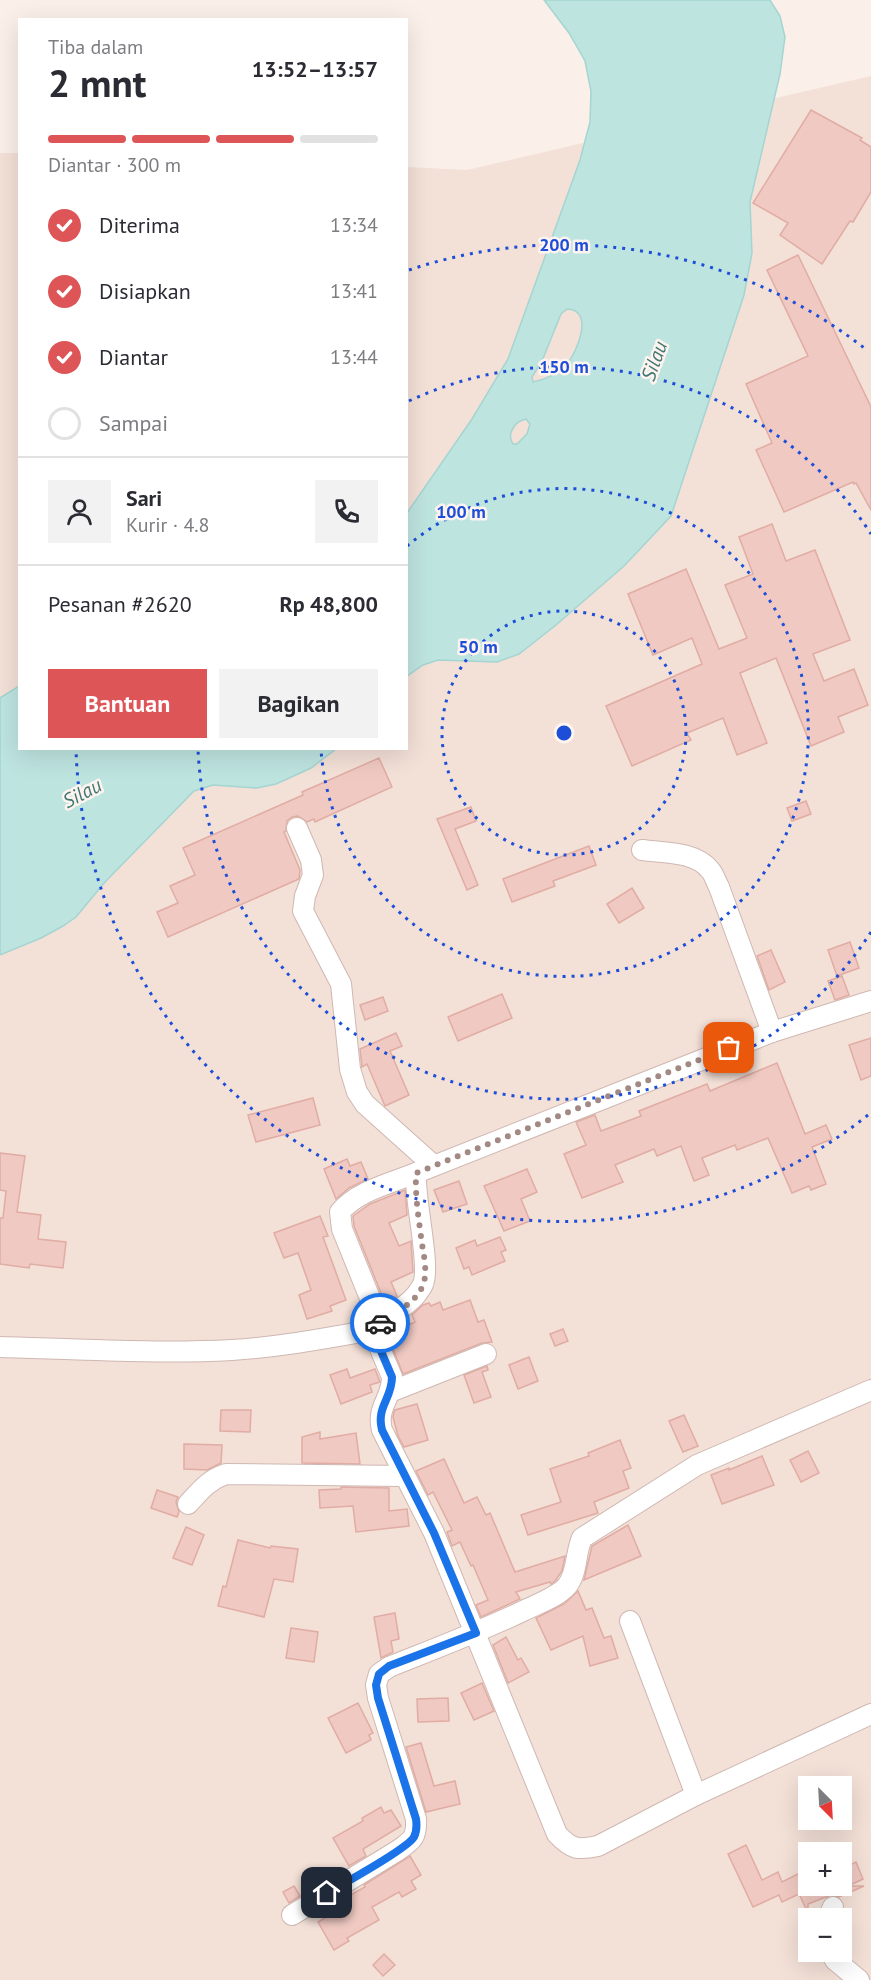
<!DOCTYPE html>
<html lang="id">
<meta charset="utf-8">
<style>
body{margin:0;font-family:"PT Sans",sans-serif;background:#f2f2f3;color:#2b2b33;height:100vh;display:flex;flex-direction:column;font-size:22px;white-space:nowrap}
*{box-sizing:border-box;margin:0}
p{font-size:20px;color:#7c7c81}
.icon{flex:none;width:33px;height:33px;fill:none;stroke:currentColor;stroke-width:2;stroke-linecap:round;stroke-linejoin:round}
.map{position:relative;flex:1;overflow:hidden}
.drawer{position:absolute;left:18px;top:18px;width:390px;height:732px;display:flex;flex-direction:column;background:#fff;border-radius:0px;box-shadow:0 6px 24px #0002}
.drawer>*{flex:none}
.needle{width:39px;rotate:156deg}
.fabs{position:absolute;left:798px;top:1776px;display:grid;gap:12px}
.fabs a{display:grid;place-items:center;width:54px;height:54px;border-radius:0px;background:#fff;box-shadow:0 6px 24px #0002;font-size:30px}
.pin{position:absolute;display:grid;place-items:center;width:51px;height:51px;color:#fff;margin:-26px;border-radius:12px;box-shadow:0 3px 9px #0006}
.courier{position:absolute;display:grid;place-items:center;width:60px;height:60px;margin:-30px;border:4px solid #1a73e8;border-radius:50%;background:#fff;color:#222;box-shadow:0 2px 8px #0007}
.head em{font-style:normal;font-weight:700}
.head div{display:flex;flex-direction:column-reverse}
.head{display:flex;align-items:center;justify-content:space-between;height:102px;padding:0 30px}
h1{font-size:39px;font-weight:700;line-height:45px}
.bar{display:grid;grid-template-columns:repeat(4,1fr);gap:9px 6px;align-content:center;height:72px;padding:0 30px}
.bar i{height:8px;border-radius:4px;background:#e1e1e2}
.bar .selected{background:#de5558}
.bar p{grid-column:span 4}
.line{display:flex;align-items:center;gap:15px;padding:0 30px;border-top:2px solid #e1e1e2}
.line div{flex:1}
.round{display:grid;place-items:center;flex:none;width:63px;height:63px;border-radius:0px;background:#f2f2f3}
ol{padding:0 30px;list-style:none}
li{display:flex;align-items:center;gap:18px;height:66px}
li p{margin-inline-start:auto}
li .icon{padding:6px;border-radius:50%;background:#de5558;color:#fff;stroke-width:4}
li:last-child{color:#7c7c81}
li i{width:33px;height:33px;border:3px solid #e1e1e2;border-radius:50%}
.button{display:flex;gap:12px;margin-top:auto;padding:12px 30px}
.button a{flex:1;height:69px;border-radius:0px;background:#de5558;color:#fff;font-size:24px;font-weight:700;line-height:69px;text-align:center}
.button a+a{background:#f2f2f3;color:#2b2b33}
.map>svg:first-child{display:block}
.residential{fill:#f3e0d7;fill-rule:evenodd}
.water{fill:#bee4e0;stroke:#a4d5d1;stroke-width:1.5;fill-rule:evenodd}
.building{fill:#efc9c2;stroke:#e1aca3;stroke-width:1.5}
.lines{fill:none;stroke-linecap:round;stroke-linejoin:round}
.minor-casing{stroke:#cfb8b2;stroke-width:22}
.minor{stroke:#fff;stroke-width:20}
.done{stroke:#a38984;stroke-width:6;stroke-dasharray:0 10.8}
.route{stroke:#1a73e8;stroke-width:8}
.ring{fill:none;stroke:#1d4ed8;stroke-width:3;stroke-dasharray:3 6}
.labels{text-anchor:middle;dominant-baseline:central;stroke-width:5;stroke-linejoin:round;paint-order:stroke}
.water-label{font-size:20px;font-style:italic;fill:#427874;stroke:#fef4ef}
.centre{fill:#1d4ed8;stroke:#fef4ef;stroke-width:3}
.ring-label{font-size:18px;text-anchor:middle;font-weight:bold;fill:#1d4ed8;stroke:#fef4ef;stroke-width:5;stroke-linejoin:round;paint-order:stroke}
</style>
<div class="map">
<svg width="871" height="1980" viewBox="0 0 871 1980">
<rect width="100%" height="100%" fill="#fbefe9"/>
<path class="residential" d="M871 76V1980H0V153H20V748H406L407 167 467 170ZM808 1786H842V1820H808ZM808 1852H842V1886H808ZM808 1918H842V1952H808Z"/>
<g class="water">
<path d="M544 0H770L780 16 785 37 780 74 750 202 752 253 744 295 671 516 624 566 556 625 519 654 497 662 438 660 423 665 407 676V513L472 419 508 359 580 160 590 122 591 91 585 61 569 33ZM567 309C595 310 577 352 567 364 559 373 545 380 533 382L532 377 542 361 561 314ZM526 419 530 424 527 434 517 444H513C506 434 515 421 526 419Z"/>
<polygon points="19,686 20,748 336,749 311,768 276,784 257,788 213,785 194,791 105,882 76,917 63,926 41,938 0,955 0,698"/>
</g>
<g class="building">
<polygon points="811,110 862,138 860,140 871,147 871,192 853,222 850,221 822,264 780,235 788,223 753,203"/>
<polygon points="798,255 871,407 871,510 856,483 854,484 853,482 784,512 756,450 772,443 746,384 808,356 767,270"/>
<polygon points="772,524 786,561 815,550 850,640 813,654 824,681 854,669 868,705 838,717 844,732 811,746 776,658 740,673 767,743 737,755 723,718 687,733 691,740 632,766 606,706 702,664 692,638 653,655 628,594 686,569 719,649 747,638 725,585 753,574 739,537"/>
<polygon points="379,758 392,787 315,822 314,819 307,822 298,816 292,817 287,821 286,831 284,832 300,870 299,879 168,937 157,912 178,903 170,886 195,875 183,848 303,795 302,792"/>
<polygon points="806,801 811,814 792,821 787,808"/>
<polygon points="471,807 476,821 455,829 478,885 467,890 437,819"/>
<polygon points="589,846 596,865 553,881 555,886 512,902 503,879"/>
<polygon points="632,888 644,908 619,923 607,904"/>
<polygon points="850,942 859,968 837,976 828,950"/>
<polygon points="771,950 785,982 769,990 757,956"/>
<polygon points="842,976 849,995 835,1000 828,981"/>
<polygon points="502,994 512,1018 458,1041 448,1017"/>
<polygon points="383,997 388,1011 365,1020 360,1005"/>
<polygon points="396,1033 402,1046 390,1051 409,1095 385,1106 367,1064 362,1067 360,1049"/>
<polygon points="871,1038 871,1076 861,1080 849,1045"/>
<polygon points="777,1063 805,1134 826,1125 832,1139 812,1147 826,1184 811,1190 809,1186 792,1193 768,1138 737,1150 735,1145 702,1158 709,1175 694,1181 681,1146 657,1156 654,1149 615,1165 623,1182 582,1198 564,1154 586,1145 576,1122 595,1115 601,1131 641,1116 639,1111 707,1084 710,1091"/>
<polygon points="313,1098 320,1125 256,1142 248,1115"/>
<polygon points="0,1153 25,1156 17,1212 41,1215 38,1239 66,1242 63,1268 30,1264 29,1268 0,1264 0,1218 3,1218 6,1191 0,1190"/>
<polygon points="347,1159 350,1166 361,1162 368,1179 349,1188 336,1199 324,1169"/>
<polygon points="527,1169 537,1192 521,1199 530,1221 504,1231 484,1186"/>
<polygon points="459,1181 467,1204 443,1212 434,1190"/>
<polygon points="405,1190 407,1215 389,1223 399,1246 411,1241 413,1272 391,1282 397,1296 385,1303 354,1226 353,1216 370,1204"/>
<polygon points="320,1216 328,1236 323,1237 346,1300 330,1306 332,1311 307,1319 299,1295 311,1290 298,1253 284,1258 274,1233"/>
<polygon points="500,1237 506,1250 501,1252 505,1261 472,1275 469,1267 464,1269 456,1248 475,1240 477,1246"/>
<polygon points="470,1300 478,1322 484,1320 492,1342 482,1343 403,1374 387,1334 415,1322 412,1315 423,1305 429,1303 431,1306 440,1302 443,1310"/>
<polygon points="563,1329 568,1341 555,1346 550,1334"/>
<polygon points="529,1357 538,1381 518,1389 509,1365"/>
<polygon points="487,1366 488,1370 482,1372 491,1397 474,1403 464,1375"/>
<polygon points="347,1369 350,1378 375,1369 380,1382 370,1385 372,1392 341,1404 330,1375"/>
<polygon points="417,1404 428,1440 404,1447 398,1436 393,1417 394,1412 395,1410"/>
<polygon points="221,1410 251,1410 250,1432 220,1431"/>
<polygon points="684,1415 698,1446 683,1452 669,1421"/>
<polygon points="320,1432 320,1439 356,1433 360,1464 302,1463 302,1437"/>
<polygon points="620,1440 631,1468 623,1471 629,1488 594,1502 598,1513 528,1535 521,1515 561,1502 550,1469 589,1456 588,1453"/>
<polygon points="184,1444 222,1445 221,1463 207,1470 184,1469"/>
<polygon points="808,1451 819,1473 801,1482 790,1460"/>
<polygon points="762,1456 774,1485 722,1504 711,1475 729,1468 729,1470"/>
<polygon points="444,1459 464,1503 477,1497 486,1515 490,1513 515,1572 565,1556 562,1571 555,1581 551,1584 550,1582 516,1592 520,1599 481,1617 476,1605 488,1600 473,1565 471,1566 460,1542 452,1546 447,1532 452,1530 433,1492 428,1495 416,1471"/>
<polygon points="341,1487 389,1488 389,1511 407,1509 409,1526 356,1532 353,1506 320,1508 319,1490 341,1489"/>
<polygon points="157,1490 178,1497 176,1502 179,1512 177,1517 151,1508"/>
<polygon points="628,1525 641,1556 584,1580 592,1546"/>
<polygon points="186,1527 204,1535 192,1565 173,1558"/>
<polygon points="238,1540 270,1548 271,1546 298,1549 293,1582 274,1579 264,1617 218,1606 223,1586 226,1587"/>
<polygon points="578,1591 586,1610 592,1608 604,1638 611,1636 618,1658 590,1666 583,1636 551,1650 536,1618 564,1604"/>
<polygon points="395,1613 399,1639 391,1641 393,1652 381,1658 374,1617"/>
<polygon points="291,1628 318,1632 314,1662 286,1658"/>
<polygon points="506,1637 518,1660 521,1658 529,1672 508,1683 493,1645"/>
<polygon points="482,1683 494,1711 474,1720 461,1693"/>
<polygon points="448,1698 449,1721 418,1722 417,1699"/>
<polygon points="358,1703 373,1733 369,1735 371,1740 346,1753 328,1718"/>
<polygon points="421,1743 434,1786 455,1781 460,1804 426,1812 406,1747"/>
<polygon points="381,1807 384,1813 391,1810 401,1826 363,1849 366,1856 349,1866 333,1838 363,1821 362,1818"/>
<polygon points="746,1845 762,1880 778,1872 782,1882 808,1869 808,1886 842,1886 842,1869 856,1862 863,1879 848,1886 864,1886 839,1897 831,1895 808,1904 808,1913 799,1894 782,1902 779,1895 753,1907 728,1854"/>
<polygon points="410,1856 421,1875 411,1881 416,1889 402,1897 399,1892 372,1907 379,1920 347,1938 349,1941 334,1950 318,1922 350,1903 347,1897 365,1887 364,1885"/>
<polygon points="294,1886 300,1896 289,1903 283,1892"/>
<polygon points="384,1954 395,1965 383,1976 373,1965"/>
</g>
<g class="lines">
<defs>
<g id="minor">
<polyline points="297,828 311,860 313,875 305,896 303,911 341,984 350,1069 357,1092 365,1104 433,1165"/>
<path d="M642 850C663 853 695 851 710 870 714 874 716 882 719 887L772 1032"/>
<path d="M871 1001 772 1032 416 1173C414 1199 431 1266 423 1284 422 1287 418 1292 416 1295 403 1310 386 1317 372 1330L392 1377C392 1399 376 1407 382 1430L434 1533 557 1834C572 1850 578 1850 598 1846L696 1795 871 1714"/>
<path d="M380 1323 342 1229 340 1212C357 1191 391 1183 416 1173"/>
<path d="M0 1347C77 1349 155 1354 232 1350 280 1347 326 1338 372 1330"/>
<polyline points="390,1392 486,1354"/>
<path d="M188 1504C200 1491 208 1480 226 1474L404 1476"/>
<polyline points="630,1621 696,1795"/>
<path d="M292 1915 397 1851C411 1841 417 1839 416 1819L378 1698 376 1685 379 1674 389 1667C434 1649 479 1632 523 1611 537 1604 556 1598 567 1586 578 1572 575 1553 582 1538L697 1465 871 1390"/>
<polyline points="828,1918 833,1907"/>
<polyline points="830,1952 835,1960 859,1980"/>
</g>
</defs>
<use href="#minor" class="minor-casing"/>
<use href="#minor" class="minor"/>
</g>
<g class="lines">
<path class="done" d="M380 1323C395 1313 419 1301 424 1282 427 1270 424 1256 422 1244 419 1221 415 1197 416 1173L729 1048"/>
<path class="route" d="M327 1893C343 1884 407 1849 414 1837 417 1831 417 1826 416 1819L378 1698 376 1685 379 1674 389 1666 476 1633 434 1533 382 1430C376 1407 392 1399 392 1377L372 1330 380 1323"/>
</g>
<g class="ring">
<circle cx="564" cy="733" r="122"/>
<path d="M407 546A244 244 0 1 1 321 750"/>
<path d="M871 932A366 366 0 0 1 198 749M409 401A366 366 0 0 1 871 534"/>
<path d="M868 1115A488 488 0 0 1 76 750M409 270A488 488 0 0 1 868 351"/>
</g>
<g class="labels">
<g class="water-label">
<text transform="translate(654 361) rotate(-70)">Silau</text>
<text transform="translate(82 793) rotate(-28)">Silau</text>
</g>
</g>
<circle cx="564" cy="733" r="9" class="centre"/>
<g class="ring-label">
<text x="564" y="251">200 m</text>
<text x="564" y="373">150 m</text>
<text x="461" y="518">100 m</text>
<text x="478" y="653">50 m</text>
</g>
</svg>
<div class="fabs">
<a><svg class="needle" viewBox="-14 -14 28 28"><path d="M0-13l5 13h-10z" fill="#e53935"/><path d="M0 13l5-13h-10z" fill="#7c7c81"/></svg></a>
<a>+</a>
<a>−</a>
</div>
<div class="pin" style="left:729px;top:1048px;background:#ea580c"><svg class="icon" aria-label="bag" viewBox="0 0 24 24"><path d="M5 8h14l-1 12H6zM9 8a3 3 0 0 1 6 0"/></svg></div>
<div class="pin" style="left:327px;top:1893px;background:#1f2937"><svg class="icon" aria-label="home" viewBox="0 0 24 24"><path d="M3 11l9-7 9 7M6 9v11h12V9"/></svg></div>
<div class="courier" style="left:380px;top:1323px"><svg class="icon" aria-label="car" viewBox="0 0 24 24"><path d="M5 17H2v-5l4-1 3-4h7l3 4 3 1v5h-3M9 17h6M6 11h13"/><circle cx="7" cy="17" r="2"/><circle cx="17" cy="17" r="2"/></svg></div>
<section class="drawer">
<div class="head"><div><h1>2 mnt</h1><p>Tiba dalam</p></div><em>13:52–13:57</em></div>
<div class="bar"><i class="selected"></i><i class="selected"></i><i class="selected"></i><i></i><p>Diantar · 300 m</p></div>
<ol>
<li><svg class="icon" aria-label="check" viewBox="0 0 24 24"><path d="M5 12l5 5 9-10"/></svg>Diterima<p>13:34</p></li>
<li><svg class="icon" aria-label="check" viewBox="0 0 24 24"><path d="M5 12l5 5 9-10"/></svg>Disiapkan<p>13:41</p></li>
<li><svg class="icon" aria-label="check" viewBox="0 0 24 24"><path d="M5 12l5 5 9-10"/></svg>Diantar<p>13:44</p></li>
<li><i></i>Sampai</li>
</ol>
<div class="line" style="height:108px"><a class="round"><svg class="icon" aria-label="person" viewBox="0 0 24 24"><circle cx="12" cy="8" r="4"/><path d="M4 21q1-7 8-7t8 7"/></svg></a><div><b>Sari</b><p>Kurir · 4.8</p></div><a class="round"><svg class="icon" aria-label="phone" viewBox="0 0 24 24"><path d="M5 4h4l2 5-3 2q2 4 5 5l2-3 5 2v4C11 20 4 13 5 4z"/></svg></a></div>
<div class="line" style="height:78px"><div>Pesanan #2620</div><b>Rp 48,800</b></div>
<div class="button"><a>Bantuan</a><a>Bagikan</a></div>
</section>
</div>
